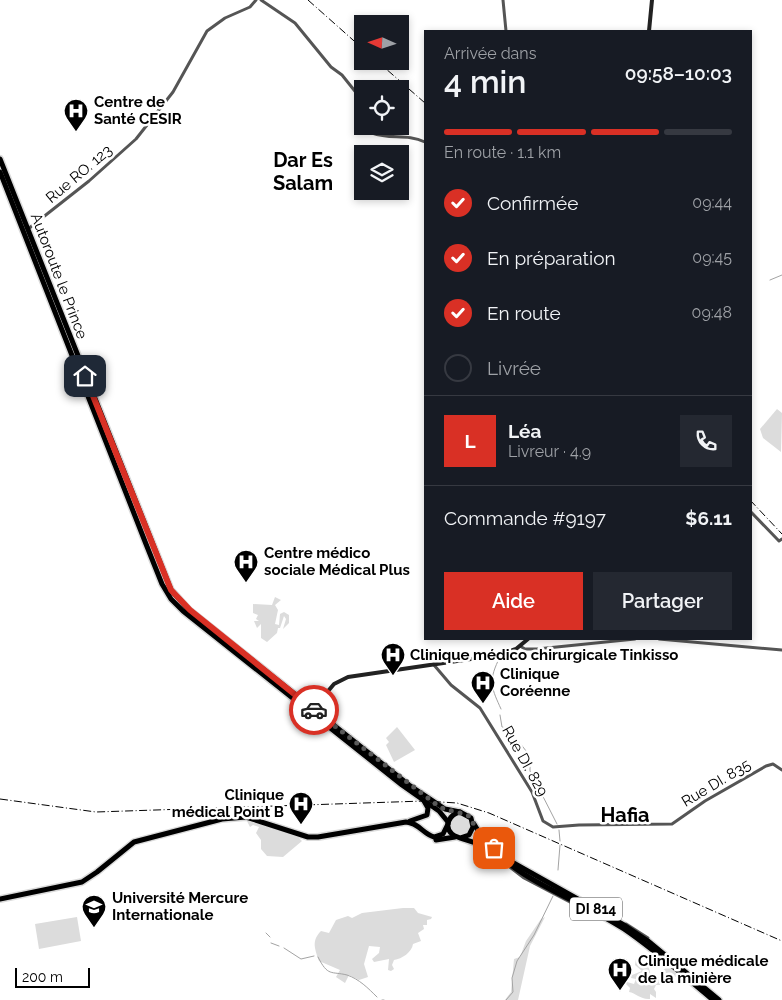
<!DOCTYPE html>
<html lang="fr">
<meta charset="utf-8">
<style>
body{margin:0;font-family:Raleway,sans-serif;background:#242831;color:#f1f3f6;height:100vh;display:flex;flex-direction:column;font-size:19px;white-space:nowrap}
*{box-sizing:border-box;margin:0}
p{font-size:16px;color:#9ea1a6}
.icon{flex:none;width:28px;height:28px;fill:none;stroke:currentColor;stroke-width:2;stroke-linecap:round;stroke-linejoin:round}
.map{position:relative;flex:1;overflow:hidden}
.sheet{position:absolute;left:424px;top:30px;width:328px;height:610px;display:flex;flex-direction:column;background:#171b24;border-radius:0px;box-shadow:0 2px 8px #0003}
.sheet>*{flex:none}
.needle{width:32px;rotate:273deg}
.buttons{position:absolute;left:354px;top:15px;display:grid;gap:10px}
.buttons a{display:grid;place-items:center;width:55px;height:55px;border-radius:0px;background:#171b24;box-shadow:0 2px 8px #0003;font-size:25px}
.scale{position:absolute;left:15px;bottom:12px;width:75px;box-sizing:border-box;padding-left:5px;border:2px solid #000;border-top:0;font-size:14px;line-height:18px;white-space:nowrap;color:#000;-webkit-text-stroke:4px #fff;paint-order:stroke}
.pin{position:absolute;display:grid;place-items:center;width:42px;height:42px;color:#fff;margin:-21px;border-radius:10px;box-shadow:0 2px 8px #0006}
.courier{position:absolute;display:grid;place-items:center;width:50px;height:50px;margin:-25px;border:4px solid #d93025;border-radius:50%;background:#fff;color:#222;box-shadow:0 1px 6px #0007}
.head em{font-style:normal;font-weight:600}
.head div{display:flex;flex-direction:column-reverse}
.head{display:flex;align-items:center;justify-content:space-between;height:85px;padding:0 20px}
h1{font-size:32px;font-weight:600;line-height:38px}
.bar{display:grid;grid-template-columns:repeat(4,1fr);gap:8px 5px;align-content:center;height:60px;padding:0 20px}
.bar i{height:6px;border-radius:4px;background:#363941}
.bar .current{background:#d93025}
.bar p{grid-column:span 4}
.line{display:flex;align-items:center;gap:12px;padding:0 20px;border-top:1px solid #363941}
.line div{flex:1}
.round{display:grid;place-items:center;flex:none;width:52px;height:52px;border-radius:0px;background:#242831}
ol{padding:0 20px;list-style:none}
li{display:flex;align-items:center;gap:15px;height:55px}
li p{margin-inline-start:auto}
li .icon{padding:5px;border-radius:50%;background:#d93025;color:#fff;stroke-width:4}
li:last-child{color:#9ea1a6}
li i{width:28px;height:28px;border:2px solid #363941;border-radius:50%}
.primary-button{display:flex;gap:10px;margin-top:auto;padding:10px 20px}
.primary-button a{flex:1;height:58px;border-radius:0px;background:#d93025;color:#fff;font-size:20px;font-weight:600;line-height:58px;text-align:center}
.primary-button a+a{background:#242831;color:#f1f3f6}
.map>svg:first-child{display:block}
.green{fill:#dcdcdc}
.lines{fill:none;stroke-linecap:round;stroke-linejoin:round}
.stream{stroke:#a3a3a3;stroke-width:1}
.primary-casing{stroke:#dbdbdb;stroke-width:8}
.tertiary{stroke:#555;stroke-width:3}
.secondary{stroke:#222;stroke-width:4}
.primary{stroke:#000;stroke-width:5}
.rail{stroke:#000;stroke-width:1;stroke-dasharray:8 2.5 1 2.5;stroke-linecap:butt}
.done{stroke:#595959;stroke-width:5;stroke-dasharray:0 9}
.route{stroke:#d93025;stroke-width:6}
.labels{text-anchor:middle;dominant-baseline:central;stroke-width:5;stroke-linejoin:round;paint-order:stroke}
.shield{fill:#fff;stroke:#4c4c4c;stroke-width:1}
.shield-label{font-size:14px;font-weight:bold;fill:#000}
.poi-label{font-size:15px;font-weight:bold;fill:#000;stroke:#fff;text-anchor:start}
.street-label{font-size:15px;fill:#000;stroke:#fff}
.district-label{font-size:20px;font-weight:bold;fill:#000;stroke:#fff}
</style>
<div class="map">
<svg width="782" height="1000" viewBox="0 0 782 1000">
<rect width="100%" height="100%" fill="#fff"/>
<g class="green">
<polygon points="777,409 782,413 781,452 763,438 760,429"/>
<polygon points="275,597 281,600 275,605 278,610 275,624 279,625 280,614 284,612 289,615 289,623 283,629 286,619 284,616 280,628 278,628 277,633 267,642 261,638 261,624 257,628 254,621 259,621 256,619 258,615 253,613 253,604 272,605"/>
<polygon points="397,727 415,750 394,762 386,745 389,742 386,738"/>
<polygon points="459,813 469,816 472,829 464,836 460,837 450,830 449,822"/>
<polygon points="249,819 264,824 270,829 295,834 302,841 283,857 267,856 261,849 261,840 256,833 259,827 253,825 250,827 247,821"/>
<path d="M403 908H414L418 913 432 917 431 919 427 920V925H423L424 929 418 933 421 941 413 944C412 952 402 959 394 960L392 965 394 969 391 971 388 970 389 959 374 962 372 959 379 953 380 947 369 946 364 964 368 977 359 980 349 975 345 983 336 977 340 970 319 961C315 949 311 941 321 931L329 933 336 920 348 916 352 918 362 913Z"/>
<polygon points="77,917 81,941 39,949 35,924"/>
<polygon points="545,917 530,946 518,1000 505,1000 511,992 514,959 520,957 526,941 541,919"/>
<path d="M636 959 648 964 651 976 659 977 662 971 667 967 680 974 669 981 664 979 660 985H656L654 989 656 992V998L650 994V999C641 1000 636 993 629 992L630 988 626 984 627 982 634 984 636 979 631 978 632 975 642 971 635 965Z"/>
</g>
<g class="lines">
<g class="stream">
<polyline points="770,280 782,275"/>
<path d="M498 661C488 682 492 689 501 709"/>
<polyline points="500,715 502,727 509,729 530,756 530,771 557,824"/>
<polyline points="559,830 560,841"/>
<polyline points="558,870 560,845"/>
<polyline points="266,933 270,937"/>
<polyline points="271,943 279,946"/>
<polyline points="284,948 301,959 314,956"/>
<path d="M318 957C328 977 331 971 347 975 359 979 368 988 377 997"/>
<polyline points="382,1000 384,1000"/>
<polyline points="506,1000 513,992 512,978 517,961 534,935 553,896"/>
</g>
<defs>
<g id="primary">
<polyline points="0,159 171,590 189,610 409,785 445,809 460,812"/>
<polyline points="0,172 146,544 162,584 171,599 183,611 402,785 439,811 448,822"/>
<polyline points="410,821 427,815 428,808 424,801"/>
<polyline points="474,824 483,839 494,848"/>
<path d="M460 838 469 835 473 827 471 818 460 812C450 814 443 826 452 834 457 839 478 842 487 848 501 856 513 868 527 876 558 895 593 909 624 929 655 950 684 976 713 1000"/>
<polyline points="436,840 455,837"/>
<polyline points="510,861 624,925 648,941 719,1000"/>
<path d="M0 899 82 882 97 872 134 842 222 819 246 817 308 837H318L406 822C419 823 423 834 434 837L443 834 448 824"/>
</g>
</defs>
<use href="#primary" class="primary-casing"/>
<g class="tertiary">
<polyline points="261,0 295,23 331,67 342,75 362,100"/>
<polyline points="503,0 506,31"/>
<path d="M371 126 372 133C391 140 406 133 425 142"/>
<polyline points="28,229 89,181 136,139 173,92 207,31 225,18 250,7 256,0"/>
<polyline points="750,511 779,541 782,539"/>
<polyline points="659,639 782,650"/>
<polyline points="520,646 525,649 537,649 635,639"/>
<polyline points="434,665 451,685 480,708 532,792 543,821 553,827 579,825 672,824 705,801 766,766 773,764 782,770"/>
<polyline points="488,850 524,878 593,914"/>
<polyline points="626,924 648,938"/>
</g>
<g class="secondary">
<polyline points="649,31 652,0"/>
<polyline points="313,709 334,684 348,677 498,655 516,649 528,639"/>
</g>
<use href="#primary" class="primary"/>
<g class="rail">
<polyline points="308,0 362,48"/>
<polyline points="377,61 425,103"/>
<polyline points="750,500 782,534"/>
<polyline points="0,799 96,812 424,801 457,803 489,813 782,941"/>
</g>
</g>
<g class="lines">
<polyline class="done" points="314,710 437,805 444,809 468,815 483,839 494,848"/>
<polyline class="route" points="85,376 171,590 190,610 314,710"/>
</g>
<defs>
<symbol id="hospital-pin" viewBox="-11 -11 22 30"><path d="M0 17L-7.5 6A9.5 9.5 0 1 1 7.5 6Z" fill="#000" stroke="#fff"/><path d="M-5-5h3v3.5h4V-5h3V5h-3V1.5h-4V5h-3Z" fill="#fff"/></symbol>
<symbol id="university-pin" viewBox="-11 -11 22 30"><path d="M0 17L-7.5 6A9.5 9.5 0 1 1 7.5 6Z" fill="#000" stroke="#fff"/><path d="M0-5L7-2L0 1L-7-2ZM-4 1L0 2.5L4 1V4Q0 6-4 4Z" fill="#fff"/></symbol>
</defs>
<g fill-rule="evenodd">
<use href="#hospital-pin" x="62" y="97" width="28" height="38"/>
<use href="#hospital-pin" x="232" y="548" width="28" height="38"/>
<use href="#hospital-pin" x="379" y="641" width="28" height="38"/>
<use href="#hospital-pin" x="469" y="669" width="28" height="38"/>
<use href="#hospital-pin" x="287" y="790" width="28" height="38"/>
<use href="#university-pin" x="80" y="893" width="28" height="38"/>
<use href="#hospital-pin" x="606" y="956" width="28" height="38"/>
</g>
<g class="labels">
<rect class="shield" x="570" y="897.5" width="52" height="23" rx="4"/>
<g class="shield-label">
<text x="596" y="909">DI 814</text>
</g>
<g class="poi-label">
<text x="94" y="102">Centre de<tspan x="94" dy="17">Santé CESIR</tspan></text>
<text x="264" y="553">Centre médico<tspan x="264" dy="17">sociale Médical Plus</tspan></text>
<text x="410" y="655">Clinique médico chirurgicale Tinkisso</text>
<text x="500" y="674">Clinique<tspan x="500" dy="17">Coréenne</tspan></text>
<text x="284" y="795" text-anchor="end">Clinique<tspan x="284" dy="17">médical Point B</tspan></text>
<text x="112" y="898">Université Mercure<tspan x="112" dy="17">Internationale</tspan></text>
<text x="638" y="961">Clinique médicale<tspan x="638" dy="17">de la minière</tspan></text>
</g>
<g class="street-label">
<text transform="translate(79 174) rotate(-40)">Rue RO. 123</text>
<text transform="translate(59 276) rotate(69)">Autoroute le Prince</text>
<text transform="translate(525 761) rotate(61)">Rue DI. 829</text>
<text transform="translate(716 783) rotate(-31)">Rue DI. 835</text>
</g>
<g class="district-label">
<text x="303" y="160">Dar Es<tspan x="303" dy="23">Salam</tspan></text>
<text x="625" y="815">Hafia</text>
</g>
</g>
</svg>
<div class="buttons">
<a><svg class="needle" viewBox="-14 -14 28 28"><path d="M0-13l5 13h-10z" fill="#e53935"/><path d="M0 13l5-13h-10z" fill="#9ea1a6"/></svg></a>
<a><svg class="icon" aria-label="locate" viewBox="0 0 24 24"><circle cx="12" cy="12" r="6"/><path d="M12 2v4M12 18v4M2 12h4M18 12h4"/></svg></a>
<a><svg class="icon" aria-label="layers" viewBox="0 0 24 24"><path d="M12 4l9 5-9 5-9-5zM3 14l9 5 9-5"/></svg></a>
</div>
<div class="scale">200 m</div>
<div class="pin" style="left:494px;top:848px;background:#ea580c"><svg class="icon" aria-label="bag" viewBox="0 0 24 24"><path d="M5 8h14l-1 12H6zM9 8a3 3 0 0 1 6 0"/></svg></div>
<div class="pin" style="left:85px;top:376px;background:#1f2937"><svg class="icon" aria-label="home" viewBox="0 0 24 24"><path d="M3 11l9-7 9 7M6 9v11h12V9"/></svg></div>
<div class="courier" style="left:314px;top:710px"><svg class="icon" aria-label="car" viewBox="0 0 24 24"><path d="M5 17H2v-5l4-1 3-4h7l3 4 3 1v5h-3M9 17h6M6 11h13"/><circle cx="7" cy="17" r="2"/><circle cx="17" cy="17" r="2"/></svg></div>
<section class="sheet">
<div class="head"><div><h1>4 min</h1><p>Arrivée dans</p></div><em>09:58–10:03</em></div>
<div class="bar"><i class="current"></i><i class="current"></i><i class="current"></i><i></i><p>En route · 1.1 km</p></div>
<ol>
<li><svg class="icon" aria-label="check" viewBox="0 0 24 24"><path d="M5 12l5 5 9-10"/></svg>Confirmée<p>09:44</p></li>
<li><svg class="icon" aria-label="check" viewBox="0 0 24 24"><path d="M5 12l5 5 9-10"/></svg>En préparation<p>09:45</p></li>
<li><svg class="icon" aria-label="check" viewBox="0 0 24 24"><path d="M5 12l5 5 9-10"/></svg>En route<p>09:48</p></li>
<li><i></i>Livrée</li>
</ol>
<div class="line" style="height:90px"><b class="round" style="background:#d93025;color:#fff">L</b><div><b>Léa</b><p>Livreur · 4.9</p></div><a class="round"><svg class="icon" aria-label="phone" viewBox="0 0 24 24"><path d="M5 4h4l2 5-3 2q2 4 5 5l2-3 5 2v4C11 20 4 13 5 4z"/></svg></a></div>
<div class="line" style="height:65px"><div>Commande #9197</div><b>$6.11</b></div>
<div class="primary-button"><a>Aide</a><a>Partager</a></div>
</section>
</div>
